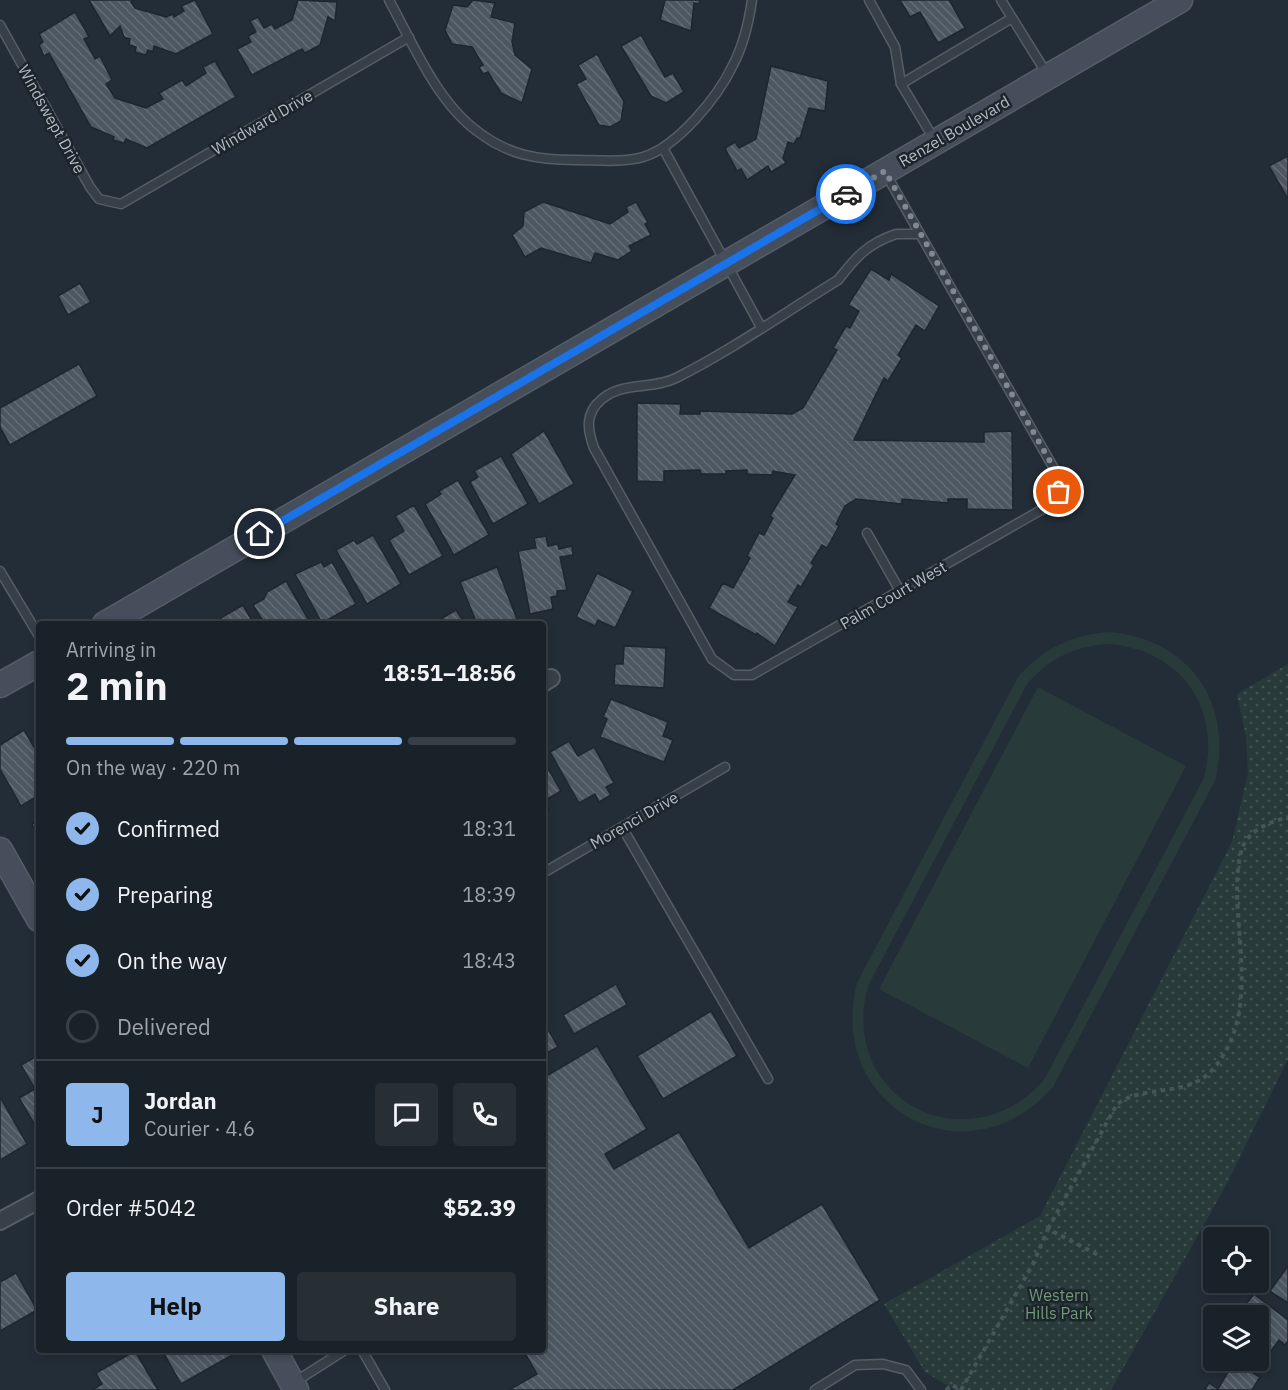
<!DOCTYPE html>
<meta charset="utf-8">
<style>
body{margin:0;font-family:"IBM Plex Sans",sans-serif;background:#272f35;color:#f1f3f6;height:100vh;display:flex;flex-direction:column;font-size:22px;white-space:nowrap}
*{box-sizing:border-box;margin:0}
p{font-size:20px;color:#9fa4a8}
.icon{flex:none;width:33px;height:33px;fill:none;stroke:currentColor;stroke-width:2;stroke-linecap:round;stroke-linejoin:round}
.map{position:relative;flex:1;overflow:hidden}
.sheet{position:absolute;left:36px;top:621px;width:510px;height:732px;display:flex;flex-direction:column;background:#1a2229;border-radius:6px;box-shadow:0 3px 9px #0003,0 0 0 2px #383f46}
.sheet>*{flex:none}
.tools{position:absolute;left:1203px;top:1227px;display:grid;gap:12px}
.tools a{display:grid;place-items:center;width:66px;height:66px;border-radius:6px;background:#1a2229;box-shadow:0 3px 9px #0003,0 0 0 2px #383f46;font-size:30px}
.pin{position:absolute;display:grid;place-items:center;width:51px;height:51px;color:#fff;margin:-26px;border:3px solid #fff;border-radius:50%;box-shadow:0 2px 6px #0007}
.courier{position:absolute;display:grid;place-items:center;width:60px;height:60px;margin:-30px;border:4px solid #1a73e8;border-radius:50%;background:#fff;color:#222;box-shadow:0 2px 8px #0007}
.head em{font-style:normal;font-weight:700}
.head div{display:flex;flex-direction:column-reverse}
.head{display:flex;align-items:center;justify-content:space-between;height:102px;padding:0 30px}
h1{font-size:39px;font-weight:700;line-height:45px}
.bar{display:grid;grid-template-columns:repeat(4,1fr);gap:9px 6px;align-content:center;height:72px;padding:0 30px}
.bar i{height:8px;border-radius:4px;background:#383f46}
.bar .on{background:#8eb8ec}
.bar p{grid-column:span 4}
.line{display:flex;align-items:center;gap:15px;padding:0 30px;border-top:2px solid #383f46}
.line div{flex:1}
.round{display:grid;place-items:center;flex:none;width:63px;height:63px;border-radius:6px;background:#272f35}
ol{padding:0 30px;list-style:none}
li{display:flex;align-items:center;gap:18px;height:66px}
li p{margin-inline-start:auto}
li .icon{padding:6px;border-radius:50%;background:#8eb8ec;color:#111;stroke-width:4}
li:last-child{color:#9fa4a8}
li i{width:33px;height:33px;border:3px solid #383f46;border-radius:50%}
.cta{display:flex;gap:12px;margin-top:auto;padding:12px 30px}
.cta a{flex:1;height:69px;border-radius:6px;background:#8eb8ec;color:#111;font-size:24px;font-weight:700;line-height:69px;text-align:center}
.cta a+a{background:#272f35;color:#f1f3f6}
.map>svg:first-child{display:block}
.grass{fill:#283b3a;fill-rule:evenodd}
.park{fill:url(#park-dots)}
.building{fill:url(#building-back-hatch);stroke:#1e262e;stroke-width:1.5}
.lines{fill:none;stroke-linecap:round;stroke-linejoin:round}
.lane-casing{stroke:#555d65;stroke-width:11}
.street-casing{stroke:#555d65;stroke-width:20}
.secondary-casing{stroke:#555d65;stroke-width:27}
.path{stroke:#455657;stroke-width:4;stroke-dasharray:4.5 4.5;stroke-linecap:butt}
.lane{stroke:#373f48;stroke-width:8}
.street{stroke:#373f48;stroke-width:16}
.secondary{stroke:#454e5a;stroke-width:24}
.done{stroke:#808993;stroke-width:6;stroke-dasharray:0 10.8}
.route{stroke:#1a73e8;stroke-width:8}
.labels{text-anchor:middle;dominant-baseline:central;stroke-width:5;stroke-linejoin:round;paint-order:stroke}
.street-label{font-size:16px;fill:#b2bac4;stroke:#1c242c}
.park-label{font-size:16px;fill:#729779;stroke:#1c242c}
</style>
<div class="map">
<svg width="1288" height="1390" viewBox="0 0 1288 1390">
<defs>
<pattern id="park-dots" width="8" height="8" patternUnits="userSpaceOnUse" patternTransform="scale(1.5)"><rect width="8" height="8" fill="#283b3a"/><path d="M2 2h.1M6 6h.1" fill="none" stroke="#455555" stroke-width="1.8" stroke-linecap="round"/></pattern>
<pattern id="building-back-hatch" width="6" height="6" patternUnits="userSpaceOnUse" patternTransform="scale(1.5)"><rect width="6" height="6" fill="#4c5762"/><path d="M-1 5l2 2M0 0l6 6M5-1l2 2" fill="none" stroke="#636d77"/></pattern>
</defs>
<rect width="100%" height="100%" fill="#232d37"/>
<g class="grass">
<path d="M1109 632C1190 639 1234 703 1215 781L1053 1087C967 1185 825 1107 857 983L1018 677C1043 649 1071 635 1109 632ZM1109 644C1181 650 1222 708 1204 778L1044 1080C967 1167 837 1098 868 986L1027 684C1050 658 1075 646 1109 644Z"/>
<polygon points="1038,687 1186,766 1028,1068 879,989"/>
</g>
<polygon class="park" points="1288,664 1288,1059 1225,1187 1111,1390 955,1390 925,1372 884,1304 1040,1216 1232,842 1248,773 1246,736 1237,694"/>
<g class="building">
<polygon points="89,0 134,0 131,2 135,8 166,17 173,14 174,17 184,11 181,6 195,0 213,34 176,54 154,46 153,52 148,50 146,55 135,52 136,47 129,45 130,39 124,37 120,26 110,36"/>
<polygon points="298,0 337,2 335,21 328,17 320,45 305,53 302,49 252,75 237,49 251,42 248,36 256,32 250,21 258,17 264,28 272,24 275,29 292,20"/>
<polygon points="473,0 495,3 491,17 515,23 512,42 515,55 532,69 522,103 501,93 488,72 483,74 479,67 483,65 472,47 452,44 445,30 453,5 467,7"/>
<polygon points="665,0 700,0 699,4 694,3 691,31 660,20"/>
<polygon points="900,0 949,0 965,28 938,43 920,12 910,17"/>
<polygon points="75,12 89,37 84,39 95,59 100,56 112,80 106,84 115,98 146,108 163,99 159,93 182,80 186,86 206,73 203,67 215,61 236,97 147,148 126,139 124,143 113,140 114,137 91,127 49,53 44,56 39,45 43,42 39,34"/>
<polygon points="641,35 665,77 673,73 684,92 666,103 651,96 621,46"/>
<polygon points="597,54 624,102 621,121 610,127 599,125 576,84 586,79 578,65"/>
<polygon points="771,66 828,81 825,111 809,108 800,138 797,138 794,144 788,142 783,158 786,163 771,172 768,166 747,180 741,169 737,171 725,148 735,142 739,148 756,139"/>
<polygon points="1288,156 1288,199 1269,166"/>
<polygon points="543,202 610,224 628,212 626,207 636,202 648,222 645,224 651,235 629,246 632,251 618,260 595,253 591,263 541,248 525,257 512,235 523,226 524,212"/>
<polygon points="871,269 889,280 891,274 939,306 925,331 916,325 898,355 902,358 888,381 884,378 854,440 984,442 984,432 1012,431 1013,510 967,509 967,499 948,499 948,503 902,499 902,504 856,499 845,506 836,524 839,526 827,548 822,545 811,563 814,565 801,587 798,585 788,602 798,607 775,646 757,633 756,635 709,608 723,583 733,588 750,558 747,556 759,533 764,535 773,518 770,516 795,475 773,471 772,475 747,474 747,470 726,471 726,474 701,474 700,470 664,471 664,482 637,481 637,403 681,404 680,414 700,414 700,411 792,414 803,408 837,350 833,348 846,326 850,328 859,311 848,305"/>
<polygon points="80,283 91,302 68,315 58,296"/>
<polygon points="79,364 97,396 10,445 0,427 0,408"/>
<polygon points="544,431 574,484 539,504 511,454"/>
<polygon points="501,456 528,504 493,524 470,482 478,477 474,471"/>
<polygon points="458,480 489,535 454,555 425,504 441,494 439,491"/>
<polygon points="414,505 443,556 409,575 389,540 404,531 395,516"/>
<polygon points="373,535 401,584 367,604 336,550 354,540 357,544"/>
<polygon points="546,536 548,546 558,544 559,549 572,546 573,555 560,557 567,590 557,591 557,596 551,597 553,609 530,614 518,551 536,548 534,538"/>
<polygon points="321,562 324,567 332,562 356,604 322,623 295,574"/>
<polygon points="497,567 517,619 504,624 477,624 460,582"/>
<polygon points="597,573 633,591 615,628 598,620 595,626 576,617"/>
<polygon points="286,581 311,624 265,624 253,605 264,599 267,592"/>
<polygon points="243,605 254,624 220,624 218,621 224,616"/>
<polygon points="456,610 465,624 432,624"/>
<polygon points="624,646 666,648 664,688 614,685 615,664 623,664"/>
<polygon points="611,699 668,722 663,736 673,740 664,762 600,737 607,719 603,717"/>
<polygon points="24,730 39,756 39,795 21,806 0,769 0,745"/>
<polygon points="569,741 578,756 594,747 614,783 606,787 611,795 599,802 595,794 579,803 550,752"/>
<polygon points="543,760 561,791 544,801 549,810 543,814"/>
<polygon points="39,820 39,837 32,824"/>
<polygon points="616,984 627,1005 574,1034 563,1015"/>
<polygon points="711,1011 737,1056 663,1099 637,1056"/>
<polygon points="546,1026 558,1047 543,1055 543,1028"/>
<polygon points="597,1046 647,1129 605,1154 614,1169 679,1132 749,1248 822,1204 880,1300 733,1390 509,1390 537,1374 523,1350 543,1350 543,1078"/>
<polygon points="39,1055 39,1132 19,1098 35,1089 21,1065"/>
<polygon points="0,1097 27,1144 0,1160"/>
<polygon points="1288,1266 1288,1303 1270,1291"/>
<polygon points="16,1273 37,1310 0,1331 0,1282"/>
<polygon points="1254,1294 1288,1320 1288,1341 1285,1345 1279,1340 1263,1362 1258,1359 1258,1316 1245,1316 1240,1312"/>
<polygon points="162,1350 232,1350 234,1354 181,1384"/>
<polygon points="135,1351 158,1390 92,1390 102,1384 96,1373"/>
<polygon points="1234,1362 1260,1377 1252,1390 1205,1390 1209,1383 1218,1389"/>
</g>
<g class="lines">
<defs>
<g id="lane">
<path d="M389 0C412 42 437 102 477 131 508 155 537 160 575 160 596 160 622 163 643 157 677 147 718 97 733 65 743 46 749 21 752 0"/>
<polyline points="869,0 895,47 901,84 934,139"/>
<polyline points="1001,0 1047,74"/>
<polyline points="0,25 90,187 99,199 121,204 409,37"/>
<polyline points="901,84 1012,18"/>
<polyline points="663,148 761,327"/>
<polyline points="886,174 920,234"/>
<path d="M896 234H920L1060 479 1059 492 1041 510 752 675H734L712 659 594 448C587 429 585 413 602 399 624 381 652 390 676 378 732 350 784 313 838 280 856 257 867 244 896 234Z"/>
<polyline points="867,533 900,591"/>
<polyline points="0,571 39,636"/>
<polyline points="622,827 768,1079"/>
<polyline points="543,873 725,767"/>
<polyline points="362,1350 385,1390"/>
<polyline points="293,1383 345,1350"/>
<polyline points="815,1390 855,1365 883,1364 906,1370 921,1390"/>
</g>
<g id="street">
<polyline points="543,683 551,678"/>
<polyline points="0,1221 39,1200"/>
</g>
<g id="secondary">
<polyline points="105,624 1180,0"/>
<polyline points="0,685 39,663"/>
<polyline points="0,850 39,919"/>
<polyline points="274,1350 296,1390"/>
</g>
</defs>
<use href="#lane" class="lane-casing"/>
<use href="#street" class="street-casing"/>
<use href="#secondary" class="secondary-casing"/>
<g class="path">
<path d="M1048 1229 1117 1104C1147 1083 1188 1099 1214 1068 1256 1018 1238 951 1237 891 1237 876 1238 855 1245 842 1254 828 1273 821 1288 817"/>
<polyline points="946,1390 952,1385 961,1390"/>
<polyline points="961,1390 1033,1264 1048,1229 1100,1256"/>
</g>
<use href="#lane" class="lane"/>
<use href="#street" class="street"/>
<use href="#secondary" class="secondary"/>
</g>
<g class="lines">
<polyline class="done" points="846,194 885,171 1060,479 1059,492"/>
<polyline class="route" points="260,534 846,194"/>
</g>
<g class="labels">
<g class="street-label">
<text transform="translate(52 119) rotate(61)">Windswept Drive</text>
<text transform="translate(262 122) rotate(-30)">Windward Drive</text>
<text transform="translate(954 131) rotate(-30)">Renzel Boulevard</text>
<text transform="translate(893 595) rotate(-30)">Palm Court West</text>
<text transform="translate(634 820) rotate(-30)">Morenci Drive</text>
</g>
<g class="park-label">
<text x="1059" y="1295">Western<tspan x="1059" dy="18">Hills Park</tspan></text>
</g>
</g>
</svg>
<div class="tools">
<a><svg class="icon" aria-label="locate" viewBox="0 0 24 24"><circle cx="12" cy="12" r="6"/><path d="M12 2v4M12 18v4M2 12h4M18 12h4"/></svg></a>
<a><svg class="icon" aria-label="layers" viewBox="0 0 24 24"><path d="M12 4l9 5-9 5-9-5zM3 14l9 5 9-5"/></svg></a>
</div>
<div class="pin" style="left:1059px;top:492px;background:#ea580c"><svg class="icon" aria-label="bag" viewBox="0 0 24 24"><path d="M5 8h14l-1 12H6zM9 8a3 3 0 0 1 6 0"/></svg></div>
<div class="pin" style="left:260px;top:534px;background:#1f2937"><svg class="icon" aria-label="home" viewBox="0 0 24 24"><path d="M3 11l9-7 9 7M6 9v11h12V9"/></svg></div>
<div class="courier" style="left:846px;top:194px"><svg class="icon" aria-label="car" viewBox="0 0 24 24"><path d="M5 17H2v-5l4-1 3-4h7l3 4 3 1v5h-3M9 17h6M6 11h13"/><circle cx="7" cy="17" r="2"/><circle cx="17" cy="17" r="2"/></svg></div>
<section class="sheet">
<div class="head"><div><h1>2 min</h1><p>Arriving in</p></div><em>18:51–18:56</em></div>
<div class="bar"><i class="on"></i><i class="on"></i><i class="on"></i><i></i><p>On the way · 220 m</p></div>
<ol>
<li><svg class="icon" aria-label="check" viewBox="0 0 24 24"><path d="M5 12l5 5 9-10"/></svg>Confirmed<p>18:31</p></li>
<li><svg class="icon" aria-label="check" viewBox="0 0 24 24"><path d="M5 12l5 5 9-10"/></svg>Preparing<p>18:39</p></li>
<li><svg class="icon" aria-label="check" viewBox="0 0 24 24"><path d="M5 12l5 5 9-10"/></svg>On the way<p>18:43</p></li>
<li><i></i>Delivered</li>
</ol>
<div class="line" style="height:108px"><b class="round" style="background:#8eb8ec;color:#111">J</b><div><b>Jordan</b><p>Courier · 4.6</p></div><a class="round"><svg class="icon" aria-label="chat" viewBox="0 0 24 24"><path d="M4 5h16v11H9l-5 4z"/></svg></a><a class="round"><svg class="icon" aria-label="phone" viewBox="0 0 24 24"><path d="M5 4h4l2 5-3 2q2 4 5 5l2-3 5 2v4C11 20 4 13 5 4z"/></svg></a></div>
<div class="line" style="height:78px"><div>Order #5042</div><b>$52.39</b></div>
<div class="cta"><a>Help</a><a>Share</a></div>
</section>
</div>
